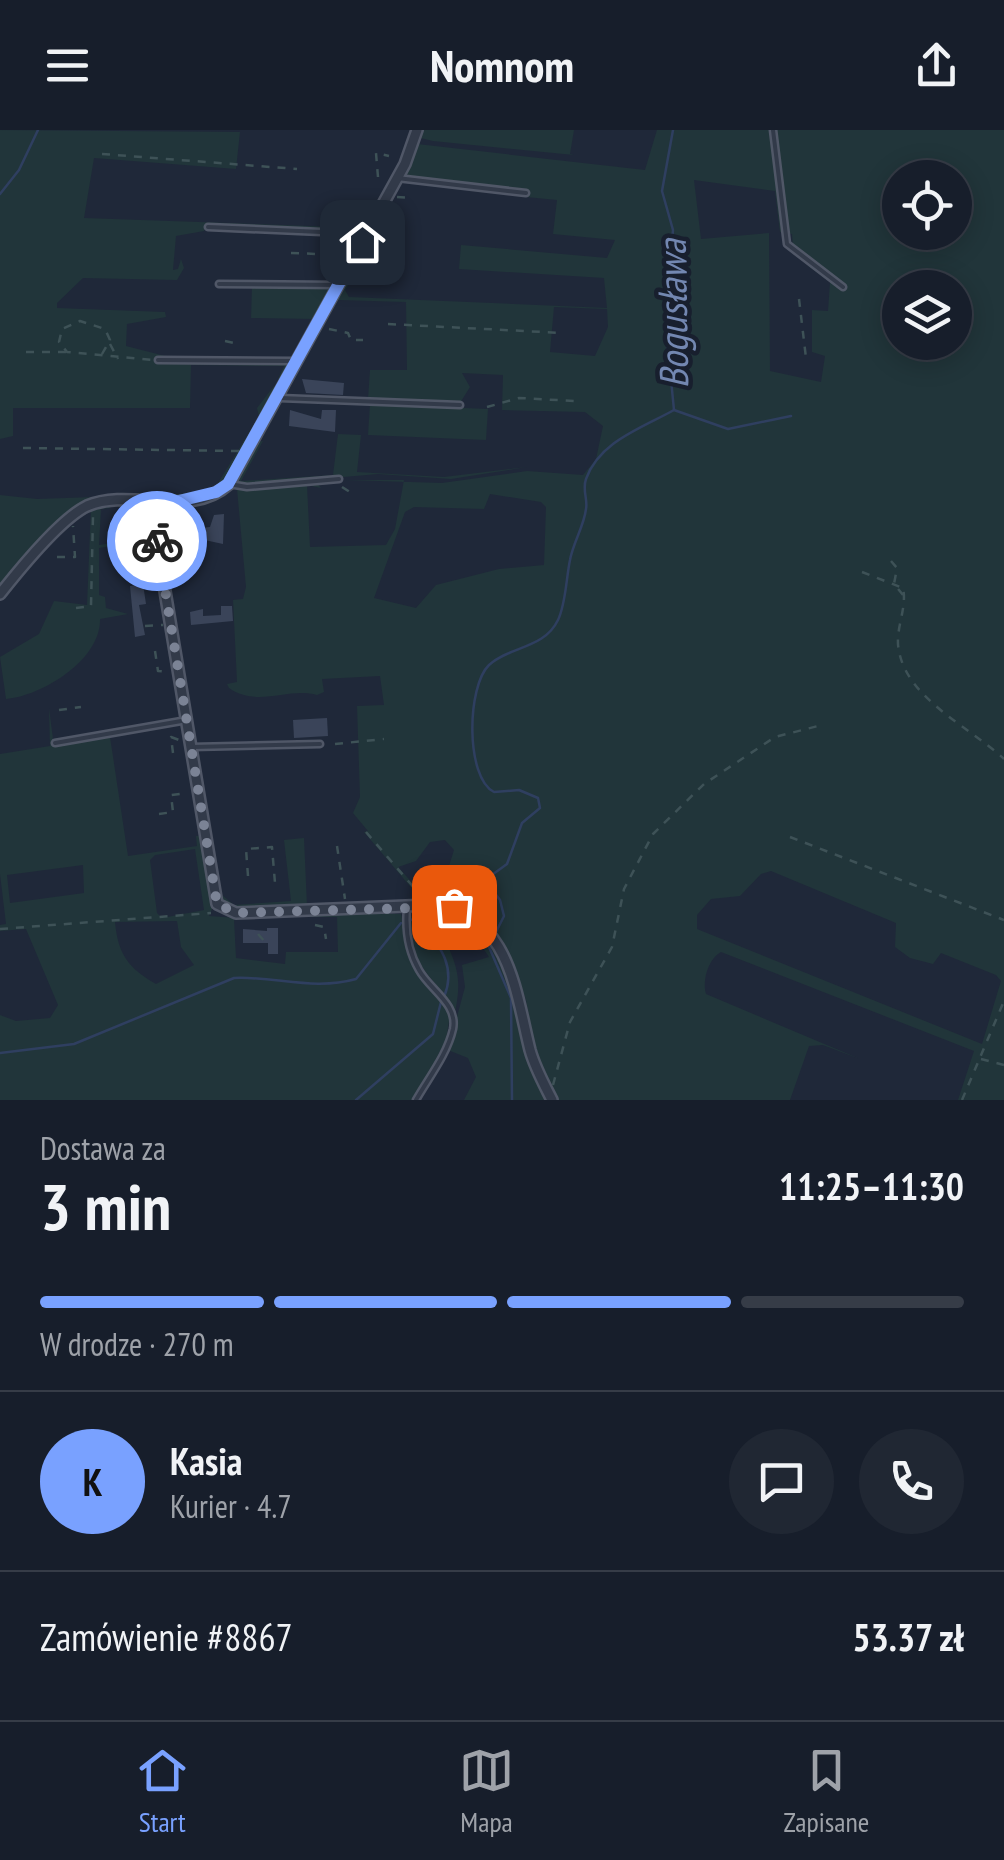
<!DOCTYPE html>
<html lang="pl">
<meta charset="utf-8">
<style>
body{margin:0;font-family:"PT Sans Narrow",sans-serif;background:#202733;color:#f1f3f6;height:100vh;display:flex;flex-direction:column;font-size:38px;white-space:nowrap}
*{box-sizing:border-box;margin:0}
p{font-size:32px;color:#9ea2a9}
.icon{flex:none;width:55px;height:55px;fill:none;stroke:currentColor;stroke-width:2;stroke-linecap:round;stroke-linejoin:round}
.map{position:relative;height:970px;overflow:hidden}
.sheet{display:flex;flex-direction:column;background:#171e2b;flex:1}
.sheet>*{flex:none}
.controls{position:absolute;left:882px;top:30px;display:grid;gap:20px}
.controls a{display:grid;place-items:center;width:90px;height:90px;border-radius:50%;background:#171e2b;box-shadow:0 5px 25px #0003,0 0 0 2px #363c47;font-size:50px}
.pin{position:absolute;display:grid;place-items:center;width:85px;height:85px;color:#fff;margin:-42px;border-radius:20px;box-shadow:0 5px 15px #0006}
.courier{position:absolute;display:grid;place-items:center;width:100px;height:100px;margin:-50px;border:8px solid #79a1ff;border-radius:50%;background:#fff;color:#222;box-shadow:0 2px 12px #0007}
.summary em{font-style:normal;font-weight:700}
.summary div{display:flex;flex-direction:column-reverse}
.summary{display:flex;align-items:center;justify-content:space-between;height:170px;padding:0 40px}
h1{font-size:65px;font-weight:700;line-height:75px}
.bar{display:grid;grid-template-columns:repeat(4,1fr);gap:15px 10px;align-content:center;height:120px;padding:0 40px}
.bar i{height:12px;border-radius:8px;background:#363c47}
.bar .current{background:#79a1ff}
.bar p{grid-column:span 4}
.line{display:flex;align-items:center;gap:25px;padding:0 40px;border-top:2px solid #363c47}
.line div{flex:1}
.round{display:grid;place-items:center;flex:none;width:105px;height:105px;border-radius:52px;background:#202733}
header{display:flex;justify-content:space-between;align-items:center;height:130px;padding:0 40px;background:#171e2b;font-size:45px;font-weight:700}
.tab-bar{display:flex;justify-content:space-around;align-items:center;height:140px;border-top:2px solid #363c47;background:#171e2b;font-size:28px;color:#9ea2a9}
.tab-bar a{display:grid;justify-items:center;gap:5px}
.tab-bar .current{color:#79a1ff}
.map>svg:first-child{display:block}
.green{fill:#21353a;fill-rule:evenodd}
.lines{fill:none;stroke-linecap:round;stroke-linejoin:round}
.stream{stroke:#2f3f60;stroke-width:2.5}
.building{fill:#3a4459}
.lane-casing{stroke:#505767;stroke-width:9}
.street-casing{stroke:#505767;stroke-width:14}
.path{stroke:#3e5257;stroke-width:2.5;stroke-dasharray:8 8;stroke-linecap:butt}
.lane{stroke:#323a49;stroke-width:4}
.street{stroke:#323a49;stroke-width:9}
.done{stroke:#7b8395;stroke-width:10;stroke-dasharray:0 18}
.route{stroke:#79a1ff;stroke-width:12}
.labels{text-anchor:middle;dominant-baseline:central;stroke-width:9;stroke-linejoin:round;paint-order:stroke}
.water-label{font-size:40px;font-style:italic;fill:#7387b1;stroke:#181f2e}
</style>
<header><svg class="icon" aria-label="menu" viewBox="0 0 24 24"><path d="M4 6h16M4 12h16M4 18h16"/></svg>Nomnom<svg class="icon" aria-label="share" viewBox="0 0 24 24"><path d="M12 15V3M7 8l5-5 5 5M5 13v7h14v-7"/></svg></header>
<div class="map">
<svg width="1004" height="970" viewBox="0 0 1004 970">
<rect width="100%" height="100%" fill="#1f2839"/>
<g class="green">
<polygon points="0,0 240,2 236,39 94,28 84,88 337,97 367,84 391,52 364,100 206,94 204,101 176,106 173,140 178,139 181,129 184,138 177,150 83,148 57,173 57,178 165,182 166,187 127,194 126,216 169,227 169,233 286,234 291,236 282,251 278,249 284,236 191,235 190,278 13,278 13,306 0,309"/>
<polygon points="420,0 574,0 570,24 574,25 433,11 421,8"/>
<path d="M657 0H1004V970H958L974 921 721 822C708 829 702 851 706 864L860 929 823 915 809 916 790 970H558L536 926 526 870 510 826 467 779 438 771 454 720 445 710 430 712 416 731 398 737 426 768 418 773 327 775 403 773 420 768 364 702 368 701 353 683 360 667 357 576 384 575 380 546 322 549 324 562 317 565C288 557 258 578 229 558L227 554 237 552 233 470 243 469 246 457 237 359 317 353 321 358 307 355 310 417 386 415 395 399 404 350H345L442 353 527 341 583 345 596 329 603 296 585 282 502 280 503 245 462 243 470 257 460 273 285 266 283 264 297 245 286 264 368 269 370 240H407L406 172 338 170 328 185 367 116 373 118 345 160 349 167 607 178 604 148 459 139 461 115 607 128 615 110 553 104 557 70 516 66 527 65 526 59 407 48 404 44 417 14 645 40ZM900 48H955V102H900ZM694 50 775 61 780 102 792 104 793 116 811 130 808 136 830 152 828 181 812 180V222L825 226 821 252 770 241 769 103 701 109ZM900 158H955V212H900ZM554 177 607 179 608 197 595 226 550 222ZM490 364 541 372 546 377 544 435 499 439 436 455 416 478 374 468 405 382 414 377 484 379ZM771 741 896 793 895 817 910 828 933 834 941 823 996 845 1001 851 982 914 697 799V785L711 769 740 766 761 744Z"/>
<polygon points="252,156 330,157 333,159 316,189 251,188"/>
<polygon points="274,256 277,258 219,358 204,363 68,382 0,462 0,365 37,369 181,364 215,358 259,286 257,278"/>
<polygon points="370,274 488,279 486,310 368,305"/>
<polygon points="338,304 361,305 357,342 444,347 527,337 451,349 378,344 250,355 235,352 256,312 263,311 241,351 333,345"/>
<path d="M107 373 110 378 101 379 99 415 151 407 149 385H136L135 378 119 377 121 373H139L151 383 152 414 151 410 99 418V465L105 467 106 478 128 484 100 489C101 530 42 566 6 569L0 527 39 504 54 471 87 475 91 378Z"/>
<path d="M49 578 53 609 78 605 54 616 110 607 128 726 197 716 196 706H201L213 777 209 786 237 788 234 789 236 828 285 834 286 822H338L337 787H301L302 782 401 784 415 838 450 885 446 910 414 970H0V885L16 891 50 888 58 875 26 799 0 801V795L6 794 0 744V624L50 616ZM195 719 204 780 162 788 157 783 150 730 155 725ZM83 735 84 763 10 773 7 745ZM177 791 181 817 194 835 156 854C128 838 118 824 115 792Z"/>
<polygon points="304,708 307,776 236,780 220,774 213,749 219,749 222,765 234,775 291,771 284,710"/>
<path d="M423 778C511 780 507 867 527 928 532 942 540 956 546 970H464L476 947 468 928 448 920 465 857 462 835 489 827 462 787 425 801 432 820 447 814C459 840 461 854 455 882 435 846 409 838 409 788Z"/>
</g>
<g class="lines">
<g class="stream">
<polyline points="0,64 19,40 38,0"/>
<polyline points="674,280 728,299 791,286"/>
<polyline points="445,771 486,757"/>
<path d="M417 786C436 812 458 834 444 867"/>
<polyline points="411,790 437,780"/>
<path d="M495 804 504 786 500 770 485 750 507 734 522 693 540 678 538 668 519 660 494 662C465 647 467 556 489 535 510 516 544 519 558 490 566 473 566 449 570 430 573 413 584 396 586 379 588 369 582 360 586 349 600 311 642 298 674 280L665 189 673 100 662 61 673 0"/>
<polyline points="489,817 511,868 512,970"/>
<path d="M0 923 74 914 234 848C276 846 313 861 356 849L401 793"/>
<polyline points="356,970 433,904 441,872"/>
</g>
</g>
<g class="building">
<polygon points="302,249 344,253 343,265 306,263"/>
<polygon points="290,280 321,289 322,280 336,280 335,302 289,296"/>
<polygon points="224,384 223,414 200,409 200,398 210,397 214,385"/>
<polygon points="143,454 146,474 139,475 145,505 135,507 130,456"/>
<polygon points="221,476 232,476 233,491 191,495 190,482 203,479 203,486 221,485"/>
<polygon points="327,588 328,606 294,608 293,590"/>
<polygon points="267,798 278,798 278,824 268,824 268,813 243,813 243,799 267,801"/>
</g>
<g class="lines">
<defs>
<g id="lane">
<polyline points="773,0 787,114 843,157"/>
<polyline points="397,48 526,63"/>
<polyline points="208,97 366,104"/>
<polyline points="219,154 339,155"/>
<polyline points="158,230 296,231"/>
<polyline points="280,268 460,275"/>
<polyline points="229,354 247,357 339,349"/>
<polyline points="55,613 187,590"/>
<polyline points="192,617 320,614"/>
<path d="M407 778C405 800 408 821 419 840 430 860 458 874 453 899 447 925 429 947 416 970"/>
</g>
<g id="street">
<path d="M162 375 154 387 155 401 217 774 236 783 430 775C509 781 515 860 530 920 535 938 544 954 552 970"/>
<path d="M0 464C19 440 60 389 87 376 131 357 189 390 229 354L405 34 417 0"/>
</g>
</defs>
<use href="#lane" class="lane-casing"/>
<use href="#street" class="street-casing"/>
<g class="path">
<polyline points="102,24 297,39"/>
<polyline points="378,47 376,23 389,26"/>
<polyline points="397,67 410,68"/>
<polyline points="291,123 344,125"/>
<polyline points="799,169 806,228"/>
<polyline points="388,194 562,203"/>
<polyline points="329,199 348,203 351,210 363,210"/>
<polyline points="225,211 239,214"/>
<polyline points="110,214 118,229"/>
<polyline points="26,222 66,222"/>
<polyline points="102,224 110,210 105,199 80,191 62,199 59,212 67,222 152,230"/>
<polyline points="487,277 519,268 575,271"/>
<polyline points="23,318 239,321"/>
<polyline points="342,357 353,364"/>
<polyline points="57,427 75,427 73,396"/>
<polyline points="891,431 897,438 894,454 903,465"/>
<path d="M862 442 903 458C907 477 897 495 898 514 902 567 969 596 1004 629"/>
<polyline points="76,478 91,476 93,386"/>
<polyline points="145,496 163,495"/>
<polyline points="155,521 158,541 169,542"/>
<polyline points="59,580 81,577"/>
<polyline points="335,614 384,609"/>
<polyline points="173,623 171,607 179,610"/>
<polyline points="159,684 173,682 171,665 187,663"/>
<polyline points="366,702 422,767"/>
<polyline points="790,707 1004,790"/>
<polyline points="337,716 345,769"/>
<polyline points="248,746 246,719 272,717 275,753"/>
<polyline points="315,795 324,797 326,809"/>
<polyline points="0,799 211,783"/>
<polyline points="258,804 266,813"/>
<polyline points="981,929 1004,935"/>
<polyline points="553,955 570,892 612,817 624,759 653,704 704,654 775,607 822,595"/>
<polyline points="962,970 1004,871"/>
</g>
<use href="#lane" class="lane"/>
<use href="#street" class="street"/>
</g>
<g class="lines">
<polyline class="done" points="157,411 217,774 236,783 454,777"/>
<polyline class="route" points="157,411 154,387 162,375 216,362 228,354 362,112"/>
</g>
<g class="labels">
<g class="water-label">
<text transform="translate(672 184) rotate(-91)">Bogusława</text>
</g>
</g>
</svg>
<div class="controls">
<a><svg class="icon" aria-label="locate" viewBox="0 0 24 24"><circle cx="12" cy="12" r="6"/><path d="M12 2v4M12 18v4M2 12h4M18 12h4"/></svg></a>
<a><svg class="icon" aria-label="layers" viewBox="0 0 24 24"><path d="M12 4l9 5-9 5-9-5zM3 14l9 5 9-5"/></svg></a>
</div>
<div class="pin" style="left:454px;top:777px;background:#ea580c"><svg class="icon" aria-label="bag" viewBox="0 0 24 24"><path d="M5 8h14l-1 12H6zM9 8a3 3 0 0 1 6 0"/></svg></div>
<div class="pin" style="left:362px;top:112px;background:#1f2937"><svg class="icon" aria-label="home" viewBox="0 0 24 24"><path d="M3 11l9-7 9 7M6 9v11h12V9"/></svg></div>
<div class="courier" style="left:157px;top:411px"><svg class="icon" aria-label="bike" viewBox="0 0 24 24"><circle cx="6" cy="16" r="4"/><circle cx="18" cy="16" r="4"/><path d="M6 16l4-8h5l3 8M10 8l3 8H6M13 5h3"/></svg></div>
</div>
<section class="sheet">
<div class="summary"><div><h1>3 min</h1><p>Dostawa za</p></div><em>11:25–11:30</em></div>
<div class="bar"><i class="current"></i><i class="current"></i><i class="current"></i><i></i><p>W drodze · 270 m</p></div>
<div class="line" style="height:180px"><b class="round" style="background:#79a1ff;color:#111">K</b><div><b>Kasia</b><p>Kurier · 4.7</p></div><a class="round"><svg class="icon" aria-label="chat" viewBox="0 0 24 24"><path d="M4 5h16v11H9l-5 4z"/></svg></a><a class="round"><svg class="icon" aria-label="phone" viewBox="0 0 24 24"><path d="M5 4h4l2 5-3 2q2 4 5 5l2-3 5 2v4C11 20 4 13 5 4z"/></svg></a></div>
<div class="line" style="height:130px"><div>Zamówienie #8867</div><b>53.37 zł</b></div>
</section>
<nav class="tab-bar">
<a class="current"><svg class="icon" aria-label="home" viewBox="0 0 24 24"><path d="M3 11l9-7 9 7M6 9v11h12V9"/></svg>Start</a>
<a><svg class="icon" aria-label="map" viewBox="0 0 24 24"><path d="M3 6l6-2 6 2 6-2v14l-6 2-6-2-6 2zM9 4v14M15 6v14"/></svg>Mapa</a>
<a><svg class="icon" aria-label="saved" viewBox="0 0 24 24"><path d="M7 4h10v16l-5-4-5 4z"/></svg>Zapisane</a>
</nav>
